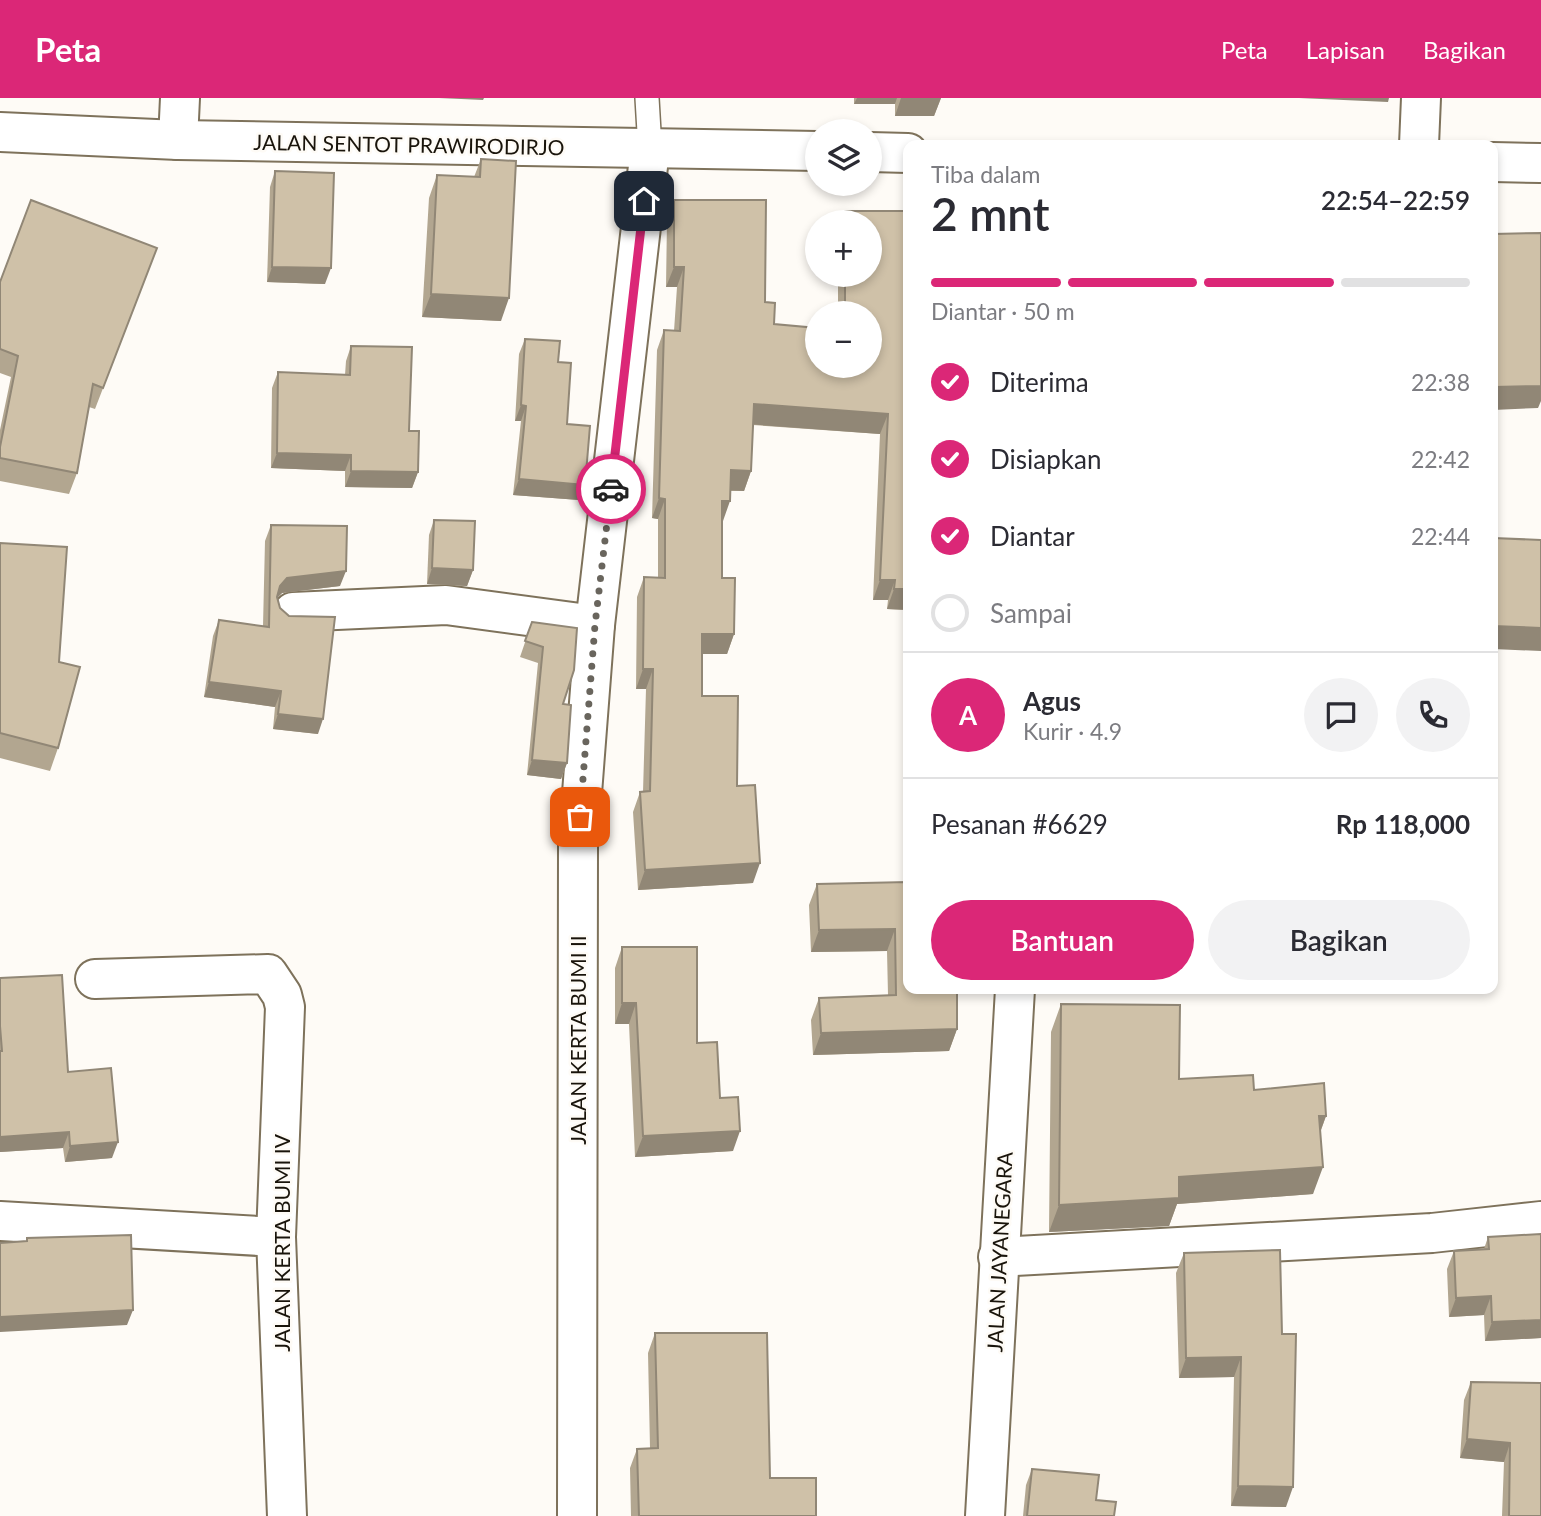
<!DOCTYPE html>
<html lang="id">
<meta charset="utf-8">
<style>
body{margin:0;font-family:Lato,sans-serif;background:#f2f2f3;color:#2b2b33;height:100vh;display:flex;flex-direction:column;font-size:26px;white-space:nowrap}
*{box-sizing:border-box;margin:0}
p{font-size:23px;color:#7c7c81}
.icon{flex:none;width:38px;height:38px;fill:none;stroke:currentColor;stroke-width:2;stroke-linecap:round;stroke-linejoin:round}
.map{position:relative;flex:1;overflow:hidden}
.drawer{position:absolute;left:903px;top:42px;width:595px;height:854px;display:flex;flex-direction:column;background:#fff;border-radius:14px;box-shadow:0 4px 10px #0003}
.drawer>*{flex:none}
.controls{position:absolute;left:805px;top:21px;display:grid;gap:14px}
.controls a{display:grid;place-items:center;width:77px;height:77px;border-radius:50%;background:#fff;box-shadow:0 4px 10px #0003;font-size:35px}
.pin{position:absolute;display:grid;place-items:center;width:60px;height:60px;color:#fff;margin:-30px;border-radius:14px;box-shadow:0 4px 10px #0006}
.courier{position:absolute;display:grid;place-items:center;width:70px;height:70px;margin:-35px;border:5px solid #db2777;border-radius:50%;background:#fff;color:#222;box-shadow:0 2px 9px #0007}
.headline em{font-style:normal;font-weight:600}
.headline div{display:flex;flex-direction:column-reverse}
.headline{display:flex;align-items:center;justify-content:space-between;height:119px;padding:0 28px}
h1{font-size:46px;font-weight:600;line-height:52px}
.bar{display:grid;grid-template-columns:repeat(4,1fr);gap:10px 7px;align-content:center;height:84px;padding:0 28px}
.bar i{height:9px;border-radius:5px;background:#e1e1e2}
.bar .selected{background:#db2777}
.bar p{grid-column:span 4}
.line{display:flex;align-items:center;gap:18px;padding:0 28px;border-top:2px solid #e1e1e2}
.line div{flex:1}
.round{display:grid;place-items:center;flex:none;width:74px;height:74px;border-radius:37px;background:#f2f2f3}
ol{padding:0 28px;list-style:none}
li{display:flex;align-items:center;gap:21px;height:77px}
li p{margin-inline-start:auto}
li .icon{padding:7px;border-radius:50%;background:#db2777;color:#fff;stroke-width:4}
li:last-child{color:#7c7c81}
li i{width:38px;height:38px;border:4px solid #e1e1e2;border-radius:50%}
.cta{display:flex;gap:14px;margin-top:auto;padding:14px 28px}
.cta a{flex:1;height:80px;border-radius:42px;background:#db2777;color:#fff;font-size:28px;font-weight:600;line-height:80px;text-align:center}
.cta a+a{background:#f2f2f3;color:#2b2b33}
header{display:flex;align-items:center;gap:42px;box-sizing:border-box;height:98px;padding:0 35px;background:#db2777;color:#fff}
header strong{font-size:33px}
nav{display:flex;gap:38px;margin-inline-start:auto;font-size:24px}
.map>svg:first-child{display:block}
.lines{fill:none;stroke-linecap:round;stroke-linejoin:round}
.service-casing{stroke:#7e725b;stroke-width:26}
.minor-casing{stroke:#7e725b;stroke-width:42}
.tertiary-casing{stroke:#7e725b;stroke-width:42}
.service{stroke:#fff;stroke-width:23}
.minor{stroke:#fff;stroke-width:38}
.tertiary{stroke:#fff;stroke-width:38}
.wall{fill:#b2a690}
.shaded-wall{fill:#918776}
.building{fill:#cfc1a8;stroke:#918776;stroke-width:2}
.done{stroke:#69655d;stroke-width:7;stroke-dasharray:0 12.6}
.route{stroke:#db2777;stroke-width:9}
.labels{text-anchor:middle;dominant-baseline:central;stroke-width:5;stroke-linejoin:round;paint-order:stroke}
.street-label{font-size:21px;fill:#19140b;stroke:#fefbf6}
</style>
<header>
<strong>Peta</strong>
<nav><a>Peta</a><a>Lapisan</a><a>Bagikan</a></nav>
</header>
<div class="map">
<svg width="1541" height="1418" viewBox="0 0 1541 1418">
<rect width="100%" height="100%" fill="#fefbf6"/>
<g class="lines">
<defs>
<polyline id="service" points="647,0 650,51"/>
<g id="minor">
<polyline points="178,42 180,0"/>
<polyline points="1419,47 1421,0"/>
<polyline points="293,514 446,507 595,527"/>
<polyline points="95,881 268,876 282,897 285,909 276,1139 287,1418"/>
<polyline points="0,1123 276,1139"/>
<polyline points="998,1159 1432,1135 1541,1123"/>
<polyline points="577,1418 578,747 595,527 650,51"/>
</g>
<g id="tertiary">
<polyline points="0,34 178,42 817,53"/>
<polyline points="870,54 908,55"/>
<polyline points="1493,64 1541,65"/>
<polyline points="985,1418 1015,891"/>
</g>
</defs>
<use href="#service" class="service-casing"/>
<use href="#minor" class="minor-casing"/>
<use href="#tertiary" class="tertiary-casing"/>
<use href="#service" class="service"/>
<use href="#minor" class="minor"/>
<use href="#tertiary" class="tertiary"/>
</g>
<g class="wall">
<polygon points="854,0 941,0 934,18 895,18 895,6 854,6"/>
<polygon points="481,61 501,223 422,219 429,100 437,77 474,79"/>
<polygon points="275,73 325,186 267,184 270,89"/>
<polygon points="674,102 765,204 774,226 817,268 870,215 838,215 838,177 870,177 870,124 841,124 845,113 908,113 908,512 887,511 888,502 873,502 880,336 753,327 751,373 744,393 730,393 722,423 722,480 734,536 727,556 702,556 702,598 737,688 753,785 638,792 633,714 640,694 643,694 646,591 636,591 637,499 644,479 658,479 658,421 652,420 657,252 664,232 674,233 677,189 666,189 667,122"/>
<polygon points="157,150 95,311 89,309 77,375 69,396 0,383 0,332 11,279 0,275 0,184"/>
<polygon points="525,241 558,264 567,326 585,387 579,402 513,397 521,323 515,323 519,256"/>
<polygon points="351,248 409,333 418,374 412,390 345,389 345,373 271,370 272,290 278,274 345,277 346,263"/>
<polygon points="434,422 473,472 467,488 427,486 429,437"/>
<polygon points="271,427 340,488 282,495 277,500 318,636 273,631 275,609 204,599 213,538 219,522 263,528 265,443"/>
<polygon points="0,445 59,564 58,650 50,673 0,660"/>
<polygon points="532,524 577,530 563,606 567,665 561,681 527,677 538,565 520,559"/>
<polygon points="908,784 957,931 949,953 813,957 811,922 819,900 888,897 887,853 811,854 809,807 817,786"/>
<polygon points="622,849 697,945 720,1000 733,1053 635,1059 629,926 615,926 615,870"/>
<polygon points="0,880 68,974 112,1060 65,1064 63,1050 0,1054"/>
<polygon points="1061,906 1179,981 1254,992 1326,1018 1320,1035 1313,1096 1177,1106 1169,1128 1049,1134 1051,934"/>
<polygon points="1541,1136 1541,1240 1485,1243 1484,1217 1449,1219 1447,1171 1454,1153 1484,1151 1488,1139"/>
<polygon points="1280,1152 1286,1409 1231,1408 1234,1279 1179,1280 1176,1175 1184,1155"/>
<polygon points="655,1235 770,1380 816,1418 631,1418 630,1370 637,1351 650,1350 648,1255"/>
<polygon points="1471,1284 1541,1285 1541,1418 1502,1418 1504,1364 1460,1360 1464,1302"/>
<polygon points="1032,1371 1096,1402 1114,1418 1023,1418 1026,1387"/>
</g>
<g class="shaded-wall">
<polygon points="439,0 484,0 483,2"/>
<polygon points="857,0 897,0 895,6 854,6"/>
<polygon points="901,0 941,0 934,18 895,18"/>
<polygon points="1299,0 1389,0 1388,4"/>
<polygon points="272,169 331,170 325,186 267,184"/>
<polygon points="674,169 684,169 677,189 666,189"/>
<polygon points="431,196 509,200 501,223 422,219"/>
<polygon points="1541,288 1541,303 1538,310 1493,312 1493,289"/>
<polygon points="754,306 888,316 880,336 747,326"/>
<polygon points="521,307 526,308 521,323 515,323"/>
<polygon points="277,355 351,357 345,373 271,370"/>
<polygon points="731,372 751,373 744,393 724,392"/>
<polygon points="351,373 418,374 412,390 345,389"/>
<polygon points="519,381 585,387 579,402 513,397"/>
<polygon points="659,400 665,401 658,421 652,420"/>
<polygon points="722,403 730,403 723,423"/>
<polygon points="432,470 473,472 467,488 427,486"/>
<polygon points="346,473 340,488 282,495 274,503 280,488 287,480"/>
<polygon points="880,482 895,482 888,502 873,502"/>
<polygon points="894,491 908,491 908,512 887,511"/>
<polygon points="1493,528 1541,530 1541,553 1493,551"/>
<polygon points="702,536 734,536 727,556 695,556"/>
<polygon points="643,571 653,571 646,591 636,591"/>
<polygon points="209,584 281,593 275,609 204,599"/>
<polygon points="278,616 323,621 318,636 273,631"/>
<polygon points="532,662 567,665 561,681 527,677"/>
<polygon points="760,765 753,785 638,792 645,772"/>
<polygon points="895,831 887,853 811,854 819,832"/>
<polygon points="622,905 636,905 629,926 615,926"/>
<polygon points="957,931 949,953 813,957 821,935"/>
<polygon points="1319,1018 1326,1018 1316,1045"/>
<polygon points="740,1033 733,1053 635,1059 643,1038"/>
<polygon points="69,1034 63,1050 0,1054 0,1039"/>
<polygon points="118,1044 112,1060 65,1064 70,1048"/>
<polygon points="1323,1069 1313,1096 1177,1106 1169,1128 1049,1134 1059,1107 1179,1079"/>
<polygon points="1491,1198 1484,1217 1449,1219 1456,1200"/>
<polygon points="133,1212 127,1227 0,1234 0,1219"/>
<polygon points="1541,1222 1541,1240 1485,1243 1492,1224"/>
<polygon points="1241,1259 1234,1279 1179,1280 1186,1260"/>
<polygon points="1467,1341 1510,1345 1504,1364 1460,1360"/>
<polygon points="1238,1388 1293,1389 1286,1409 1231,1408"/>
</g>
<g class="building">
<polygon points="481,61 516,63 509,200 431,196 437,77 480,79"/>
<polygon points="275,73 334,75 331,170 272,169"/>
<polygon points="31,102 157,150 103,290 93,286 77,375 0,360 0,349 18,258 0,251 0,184"/>
<polygon points="674,102 766,102 765,204 775,205 774,226 817,230 817,268 870,268 870,215 845,215 845,177 870,177 870,124 845,124 845,113 908,113 908,491 894,491 895,482 880,482 888,316 754,306 751,373 731,372 730,403 722,403 722,480 735,480 734,536 702,536 702,598 738,598 737,688 755,687 760,765 645,772 640,694 650,693 653,571 643,571 644,479 665,480 665,401 659,400 664,232 680,233 684,169 674,169"/>
<polygon points="1541,135 1541,288 1493,289 1493,136"/>
<polygon points="525,241 560,243 558,264 571,265 567,326 590,328 585,387 519,381 526,308 521,307"/>
<polygon points="351,248 412,249 409,333 419,333 418,374 351,373 351,357 277,355 278,274 350,277"/>
<polygon points="434,422 475,423 473,472 432,470"/>
<polygon points="271,427 347,428 346,473 287,480 280,488 277,499 280,510 289,518 335,519 323,621 278,616 281,593 209,584 219,522 269,529"/>
<polygon points="1493,440 1541,442 1541,530 1493,528"/>
<polygon points="0,445 67,449 59,564 80,569 58,650 0,635"/>
<polygon points="532,524 577,530 574,572 563,606 571,607 567,665 532,662 543,549 525,543"/>
<polygon points="908,784 908,891 957,891 957,931 821,935 819,900 896,897 895,831 819,832 817,786"/>
<polygon points="622,849 697,849 697,945 717,944 720,1000 738,999 740,1033 643,1038 636,905 622,905"/>
<polygon points="62,877 68,974 111,970 118,1044 70,1048 69,1034 0,1039 0,953 2,953 0,928 0,880"/>
<polygon points="1061,906 1180,907 1179,981 1253,977 1254,992 1324,985 1326,1018 1319,1018 1323,1069 1179,1079 1179,1100 1059,1107"/>
<polygon points="1541,1136 1541,1222 1492,1224 1491,1198 1456,1200 1454,1153 1489,1151 1488,1139"/>
<polygon points="131,1137 133,1212 0,1219 0,1145 27,1143 27,1140"/>
<polygon points="1280,1152 1282,1236 1296,1236 1293,1389 1238,1388 1241,1259 1186,1260 1184,1155"/>
<polygon points="655,1235 767,1235 770,1380 816,1380 816,1418 639,1418 637,1351 658,1350"/>
<polygon points="1471,1284 1541,1285 1541,1418 1509,1418 1510,1345 1467,1341"/>
<polygon points="1032,1371 1099,1377 1096,1402 1116,1404 1114,1418 1027,1418"/>
</g>
<g class="lines">
<polyline class="done" points="580,719 595,527 611,391"/>
<polyline class="route" points="611,391 644,103"/>
</g>
<g class="labels">
<g class="street-label">
<text transform="translate(409 46) rotate(1)">JALAN SENTOT PRAWIRODIRJO</text>
<text transform="translate(577 942) rotate(-90)">JALAN KERTA BUMI II</text>
<text transform="translate(281 1145) rotate(-90)">JALAN KERTA BUMI IV</text>
<text transform="translate(999 1154) rotate(-87)">JALAN JAYANEGARA</text>
</g>
</g>
</svg>
<div class="controls">
<a><svg class="icon" aria-label="layers" viewBox="0 0 24 24"><path d="M12 4l9 5-9 5-9-5zM3 14l9 5 9-5"/></svg></a>
<a>+</a>
<a>−</a>
</div>
<div class="pin" style="left:580px;top:719px;background:#ea580c"><svg class="icon" aria-label="bag" viewBox="0 0 24 24"><path d="M5 8h14l-1 12H6zM9 8a3 3 0 0 1 6 0"/></svg></div>
<div class="pin" style="left:644px;top:103px;background:#1f2937"><svg class="icon" aria-label="home" viewBox="0 0 24 24"><path d="M3 11l9-7 9 7M6 9v11h12V9"/></svg></div>
<div class="courier" style="left:611px;top:391px"><svg class="icon" aria-label="car" viewBox="0 0 24 24"><path d="M5 17H2v-5l4-1 3-4h7l3 4 3 1v5h-3M9 17h6M6 11h13"/><circle cx="7" cy="17" r="2"/><circle cx="17" cy="17" r="2"/></svg></div>
<section class="drawer">
<div class="headline"><div><h1>2 mnt</h1><p>Tiba dalam</p></div><em>22:54–22:59</em></div>
<div class="bar"><i class="selected"></i><i class="selected"></i><i class="selected"></i><i></i><p>Diantar · 50 m</p></div>
<ol>
<li><svg class="icon" aria-label="check" viewBox="0 0 24 24"><path d="M5 12l5 5 9-10"/></svg>Diterima<p>22:38</p></li>
<li><svg class="icon" aria-label="check" viewBox="0 0 24 24"><path d="M5 12l5 5 9-10"/></svg>Disiapkan<p>22:42</p></li>
<li><svg class="icon" aria-label="check" viewBox="0 0 24 24"><path d="M5 12l5 5 9-10"/></svg>Diantar<p>22:44</p></li>
<li><i></i>Sampai</li>
</ol>
<div class="line" style="height:126px"><b class="round" style="background:#db2777;color:#fff">A</b><div><b>Agus</b><p>Kurir · 4.9</p></div><a class="round"><svg class="icon" aria-label="chat" viewBox="0 0 24 24"><path d="M4 5h16v11H9l-5 4z"/></svg></a><a class="round"><svg class="icon" aria-label="phone" viewBox="0 0 24 24"><path d="M5 4h4l2 5-3 2q2 4 5 5l2-3 5 2v4C11 20 4 13 5 4z"/></svg></a></div>
<div class="line" style="height:91px"><div>Pesanan #6629</div><b>Rp 118,000</b></div>
<div class="cta"><a>Bantuan</a><a>Bagikan</a></div>
</section>
</div>
